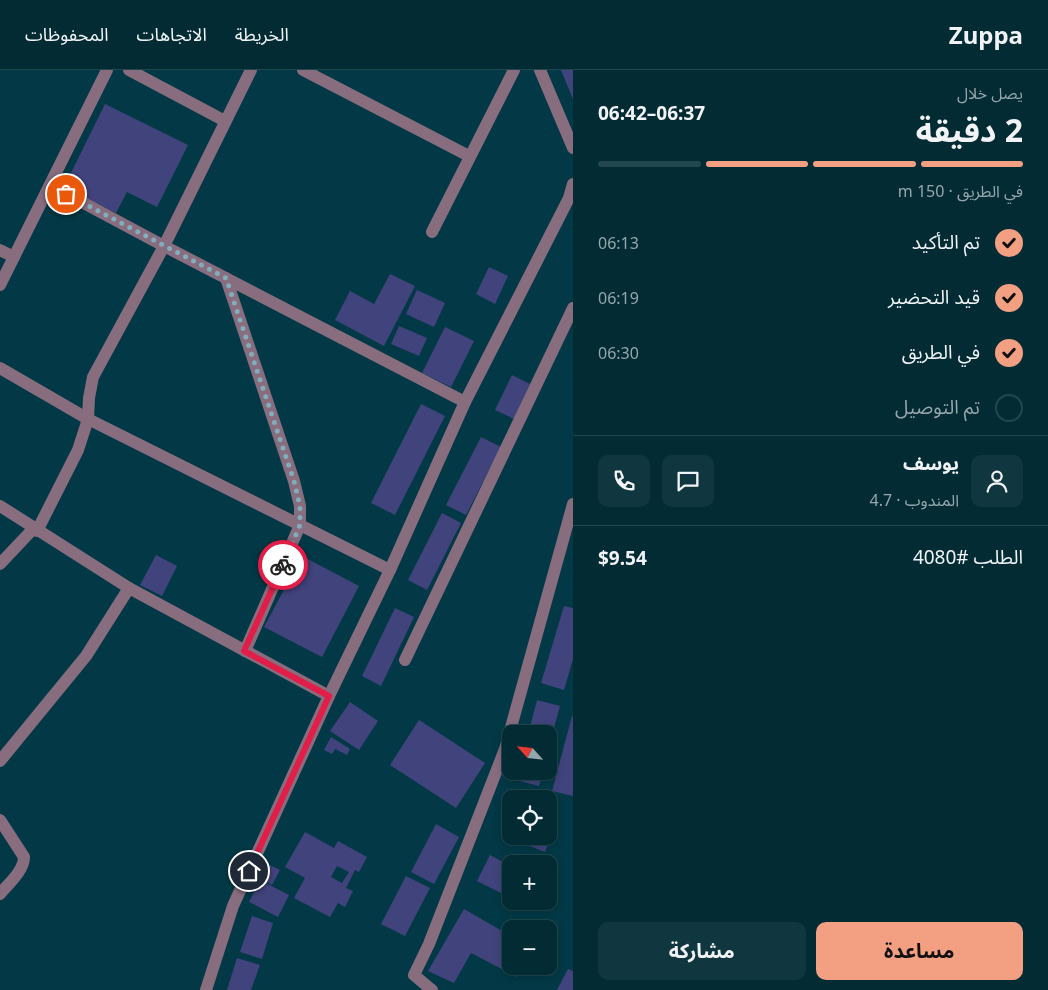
<!DOCTYPE html>
<html lang="ar">
<meta charset="utf-8">
<style>
body{margin:0;font-family:"Noto Sans","Noto Sans Arabic",sans-serif;background:#103740;color:#f1f3f6;direction:rtl;height:100vh;display:flex;flex-direction:column;font-size:19px;white-space:nowrap}
*{box-sizing:border-box;margin:0}
p{font-size:16px;color:#96a7ac}
.icon{flex:none;width:28px;height:28px;fill:none;stroke:currentColor;stroke-width:2;stroke-linecap:round;stroke-linejoin:round}
.map{position:relative;flex:1;overflow:hidden;direction:ltr}
.details{display:flex;flex-direction:column;background:#022b34;width:475px}
.details>*{flex:none}
.needle{width:32px;rotate:297deg}
.fabs{position:absolute;left:502px;top:655px;display:grid;gap:10px}
.fabs a{display:grid;place-items:center;width:55px;height:55px;border-radius:10px;background:#022b34;box-shadow:0 2px 8px #0003,0 0 0 1px #23474f;font-size:25px}
.pin{position:absolute;display:grid;place-items:center;width:42px;height:42px;color:#fff;margin:-21px;border:2px solid #fff;border-radius:50%;box-shadow:0 1px 5px #0007}
.courier{position:absolute;display:grid;place-items:center;width:50px;height:50px;margin:-25px;border:4px solid #e11d48;border-radius:50%;background:#fff;color:#222;box-shadow:0 1px 6px #0007}
.overview em{font-style:normal;font-weight:700}
.overview div{display:flex;flex-direction:column-reverse}
.overview{display:flex;align-items:center;justify-content:space-between;height:85px;padding:0 25px}
h1{font-size:32px;font-weight:700;line-height:38px}
.bar{display:grid;grid-template-columns:repeat(4,1fr);gap:8px 5px;align-content:center;height:60px;padding:0 25px}
.bar i{height:6px;border-radius:4px;background:#23474f}
.bar .selected{background:#f39f82}
.bar p{grid-column:span 4}
.line{display:flex;align-items:center;gap:12px;padding:0 25px;border-top:1px solid #23474f}
.line div{flex:1}
.round{display:grid;place-items:center;flex:none;width:52px;height:52px;border-radius:10px;background:#103740}
ol{padding:0 25px;list-style:none}
li{display:flex;align-items:center;gap:15px;height:55px}
li p{margin-inline-start:auto}
li .icon{padding:5px;border-radius:50%;background:#f39f82;color:#111;stroke-width:4}
li:last-child{color:#96a7ac}
li i{width:28px;height:28px;border:2px solid #23474f;border-radius:50%}
.primary-button{display:flex;gap:10px;margin-top:auto;padding:10px 25px}
.primary-button a{flex:1;height:58px;border-radius:10px;background:#f39f82;color:#111;font-size:20px;font-weight:700;line-height:58px;text-align:center}
.primary-button a+a{background:#103740;color:#f1f3f6}
header{display:flex;align-items:center;gap:30px;box-sizing:border-box;height:70px;padding:0 25px;background:#022b34;border-bottom:1px solid #23474f}
header strong{font-size:24px}
nav{display:flex;gap:28px;margin-inline-start:auto;font-size:18px}
main{display:flex;flex:1;min-height:0}
.map>svg:first-child{display:block}
.building{fill:#41437c;fill-rule:evenodd}
.lines{fill:none;stroke-linecap:round;stroke-linejoin:round}
.minor{stroke:#886d7f;stroke-width:12}
.done{stroke:#80aebc;stroke-width:5;stroke-dasharray:0 9}
.route{stroke:#e11d48;stroke-width:6}
</style>
<header>
<strong>Zuppa</strong>
<nav><a>الخريطة</a><a>الاتجاهات</a><a>المحفوظات</a></nav>
</header>
<main>
<section class="details">
<div class="overview"><div><h1>2 دقيقة</h1><p>يصل خلال</p></div><em>06:37–06:42</em></div>
<div class="bar"><i class="selected"></i><i class="selected"></i><i class="selected"></i><i></i><p>في الطريق · 150 m</p></div>
<ol>
<li><svg class="icon" aria-label="check" viewBox="0 0 24 24"><path d="M5 12l5 5 9-10"/></svg>تم التأكيد<p>06:13</p></li>
<li><svg class="icon" aria-label="check" viewBox="0 0 24 24"><path d="M5 12l5 5 9-10"/></svg>قيد التحضير<p>06:19</p></li>
<li><svg class="icon" aria-label="check" viewBox="0 0 24 24"><path d="M5 12l5 5 9-10"/></svg>في الطريق<p>06:30</p></li>
<li><i></i>تم التوصيل</li>
</ol>
<div class="line" style="height:90px"><a class="round"><svg class="icon" aria-label="person" viewBox="0 0 24 24"><circle cx="12" cy="8" r="4"/><path d="M4 21q1-7 8-7t8 7"/></svg></a><div><b>يوسف</b><p>المندوب · 4.7</p></div><a class="round"><svg class="icon" aria-label="chat" viewBox="0 0 24 24"><path d="M4 5h16v11H9l-5 4z"/></svg></a><a class="round"><svg class="icon" aria-label="phone" viewBox="0 0 24 24"><path d="M5 4h4l2 5-3 2q2 4 5 5l2-3 5 2v4C11 20 4 13 5 4z"/></svg></a></div>
<div class="line" style="height:65px"><div>الطلب #4080</div><b>$9.54</b></div>
<div class="primary-button"><a>مساعدة</a><a>مشاركة</a></div>
</section>
<div class="map">
<svg width="573" height="920" viewBox="0 0 573 920">
<rect width="100%" height="100%" fill="#033946"/>
<g class="building">
<polygon points="561,0 573,0 573,29"/>
<polygon points="105,34 188,75 157,137 127,122 116,143 64,117"/>
<polygon points="489,197 508,206 495,234 476,224"/>
<polygon points="390,204 415,216 384,276 335,250 350,221 374,234"/>
<polygon points="417,220 445,233 434,257 406,244"/>
<polygon points="399,256 427,268 419,286 391,274"/>
<polygon points="445,257 474,271 451,317 422,303"/>
<polygon points="512,305 530,314 514,349 495,340"/>
<polygon points="421,334 445,346 395,445 371,433"/>
<polygon points="481,367 501,377 466,445 446,435"/>
<polygon points="442,443 461,453 427,520 408,510"/>
<polygon points="156,485 177,496 162,526 140,515"/>
<polygon points="302,486 359,516 322,587 264,557"/>
<polygon points="564,536 573,538 573,589 564,620 541,613"/>
<polygon points="395,538 414,547 381,616 362,606"/>
<polygon points="537,630 560,636 549,676 549,664 528,664"/>
<polygon points="350,632 378,651 359,680 330,661"/>
<polygon points="572,646 573,646 573,726 552,721"/>
<polygon points="419,650 485,693 456,738 390,695"/>
<polygon points="331,667 350,679 347,685 335,679 332,684 324,680"/>
<polygon points="518,701 543,701 539,716 516,710"/>
<polygon points="549,746 558,750 545,782 512,769 513,766 549,766"/>
<polygon points="436,754 459,767 434,814 411,802"/>
<path d="M305 762 334 778 338 771 367 787 359 802 355 800 346 818 353 821 345 837 338 833 330 847 294 828 305 808 285 797ZM337 796 349 802 342 813 331 807Z"/>
<polygon points="490,785 511,796 511,803 501,823 477,811"/>
<polygon points="268,794 280,800 272,815 261,809"/>
<polygon points="406,806 430,818 405,866 381,854"/>
<polygon points="260,810 289,825 278,847 249,832"/>
<polygon points="464,839 511,866 511,896 524,896 517,907 471,883 454,913 428,901"/>
<polygon points="252,846 273,853 262,889 240,882"/>
<polygon points="237,888 260,895 251,920 227,920"/>
<polygon points="568,899 573,901 573,920 557,920"/>
</g>
<g class="lines">
<g class="minor">
<polyline points="129,0 225,51"/>
<polyline points="303,0 469,86"/>
<polyline points="540,0 573,78"/>
<polyline points="50,115 164,176 465,332"/>
<polyline points="432,162 514,0"/>
<polyline points="0,180 14,187"/>
<polyline points="226,208 294,411 300,436 300,455 245,581"/>
<polyline points="0,215 107,0"/>
<polyline points="0,298 88,349 390,500"/>
<polyline points="0,436 129,518 329,626 390,500 465,332 569,128 573,114"/>
<polyline points="37,461 78,380 88,349 89,328 93,307 164,176 251,0"/>
<polyline points="0,494 34,458"/>
<polyline points="405,590 573,238"/>
<polyline points="0,691 86,586 129,518"/>
<path d="M0 750 24 787C24 801 8 814 0 824"/>
<polyline points="206,920 233,836 329,626"/>
<polyline points="432,920 414,905 429,874 505,679 573,434"/>
</g>
</g>
<g class="lines">
<polyline class="done" points="66,124 226,208 294,411 300,436 300,455 283,495"/>
<polyline class="route" points="249,801 329,626 244,581 283,495"/>
</g>
</svg>
<div class="fabs">
<a><svg class="needle" viewBox="-14 -14 28 28"><path d="M0-13l5 13h-10z" fill="#e53935"/><path d="M0 13l5-13h-10z" fill="#96a7ac"/></svg></a>
<a><svg class="icon" aria-label="locate" viewBox="0 0 24 24"><circle cx="12" cy="12" r="6"/><path d="M12 2v4M12 18v4M2 12h4M18 12h4"/></svg></a>
<a>+</a>
<a>−</a>
</div>
<div class="pin" style="left:66px;top:124px;background:#ea580c"><svg class="icon" aria-label="bag" viewBox="0 0 24 24"><path d="M5 8h14l-1 12H6zM9 8a3 3 0 0 1 6 0"/></svg></div>
<div class="pin" style="left:249px;top:801px;background:#1f2937"><svg class="icon" aria-label="home" viewBox="0 0 24 24"><path d="M3 11l9-7 9 7M6 9v11h12V9"/></svg></div>
<div class="courier" style="left:283px;top:495px"><svg class="icon" aria-label="bike" viewBox="0 0 24 24"><circle cx="6" cy="16" r="4"/><circle cx="18" cy="16" r="4"/><path d="M6 16l4-8h5l3 8M10 8l3 8H6M13 5h3"/></svg></div>
</div>
</main>
